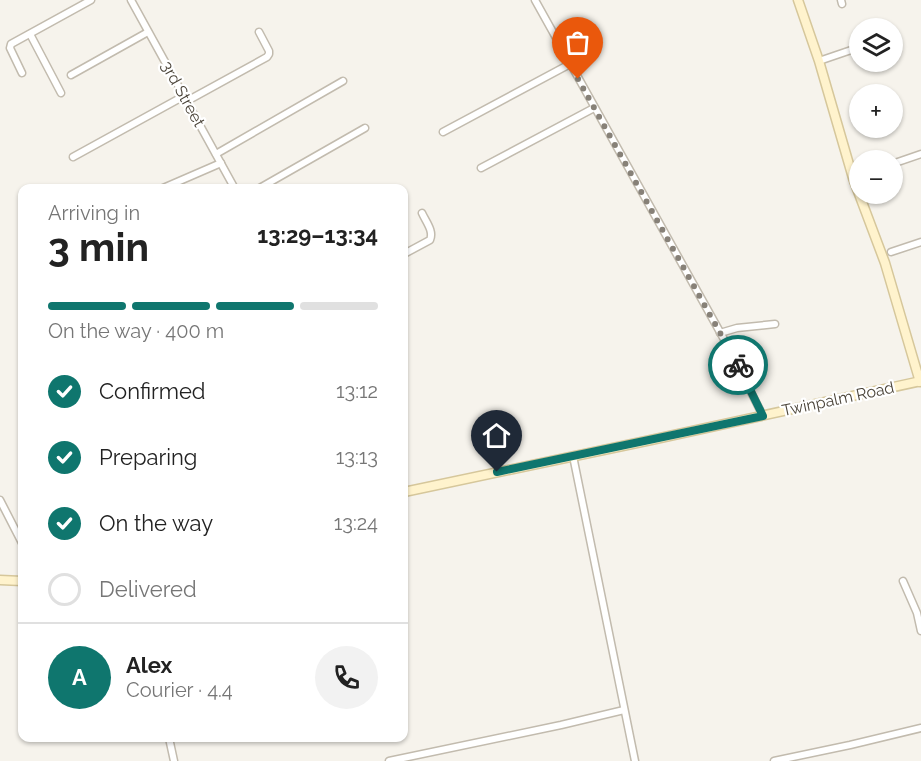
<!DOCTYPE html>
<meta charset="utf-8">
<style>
body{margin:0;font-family:Raleway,sans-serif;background:#f2f2f2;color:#222;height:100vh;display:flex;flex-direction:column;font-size:22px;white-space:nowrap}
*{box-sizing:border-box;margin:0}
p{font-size:20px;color:#767676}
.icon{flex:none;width:33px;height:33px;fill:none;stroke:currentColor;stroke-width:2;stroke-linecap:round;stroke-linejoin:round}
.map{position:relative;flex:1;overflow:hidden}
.side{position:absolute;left:18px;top:184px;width:390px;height:558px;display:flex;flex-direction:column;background:#fff;border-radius:12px;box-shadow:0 2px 4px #0004}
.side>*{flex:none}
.fabs{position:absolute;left:849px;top:18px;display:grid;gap:12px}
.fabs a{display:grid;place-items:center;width:54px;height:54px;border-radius:50%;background:#fff;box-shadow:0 2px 4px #0004;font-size:30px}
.pin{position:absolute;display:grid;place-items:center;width:51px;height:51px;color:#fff;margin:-62px -26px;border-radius:50% 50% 50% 0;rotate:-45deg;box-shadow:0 0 6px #0007}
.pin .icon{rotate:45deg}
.courier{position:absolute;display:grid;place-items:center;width:60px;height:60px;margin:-30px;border:4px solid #0f766e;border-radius:50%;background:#fff;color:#222;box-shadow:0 2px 8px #0007}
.overview em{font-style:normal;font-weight:700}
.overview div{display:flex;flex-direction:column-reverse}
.overview{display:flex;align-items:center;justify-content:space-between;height:102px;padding:0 30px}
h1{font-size:39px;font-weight:700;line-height:45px}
.bar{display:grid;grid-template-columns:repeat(4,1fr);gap:9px 6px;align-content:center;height:72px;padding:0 30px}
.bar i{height:8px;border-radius:4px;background:#e0e0e0}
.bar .active{background:#0f766e}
.bar p{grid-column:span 4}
.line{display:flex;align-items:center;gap:15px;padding:0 30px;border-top:2px solid #e0e0e0}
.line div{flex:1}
.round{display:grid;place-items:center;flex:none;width:63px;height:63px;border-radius:32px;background:#f2f2f2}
ol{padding:0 30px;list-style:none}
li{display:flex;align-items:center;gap:18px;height:66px}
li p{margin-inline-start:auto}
li .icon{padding:6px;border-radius:50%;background:#0f766e;color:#fff;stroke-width:4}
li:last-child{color:#767676}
li i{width:33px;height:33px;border:3px solid #e0e0e0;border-radius:50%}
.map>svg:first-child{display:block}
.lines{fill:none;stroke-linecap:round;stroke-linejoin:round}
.minor-casing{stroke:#c2bbae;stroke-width:9}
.secondary-casing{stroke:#d6c79b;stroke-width:11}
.minor{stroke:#fff;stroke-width:6}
.secondary{stroke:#fff3cd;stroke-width:8}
.done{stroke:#878178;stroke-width:6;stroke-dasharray:0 10.8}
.route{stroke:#0f766e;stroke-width:8}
.labels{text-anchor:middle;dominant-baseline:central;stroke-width:4.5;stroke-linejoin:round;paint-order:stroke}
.street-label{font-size:16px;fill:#4b4439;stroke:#fff}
</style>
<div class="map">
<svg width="921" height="761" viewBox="0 0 921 761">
<rect width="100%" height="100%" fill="#f6f3ec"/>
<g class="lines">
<defs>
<g id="minor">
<polyline points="131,0 235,189"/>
<polyline points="535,0 730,350 763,416"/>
<polyline points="841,0 842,4"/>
<polyline points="30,34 61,93"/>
<polyline points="819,61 860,47"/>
<polyline points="22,73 10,48 11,44 91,0"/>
<polyline points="71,75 148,32"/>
<polyline points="187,101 267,57 269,54 269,51 259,32"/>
<polyline points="443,132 570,64"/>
<polyline points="216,154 343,81"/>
<polyline points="73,157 184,96"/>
<polyline points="892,164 921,154"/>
<polyline points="481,168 594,108"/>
<polyline points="161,189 221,163"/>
<polyline points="258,189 365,128"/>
<polyline points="891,252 921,242"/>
<path d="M404 254 430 240C434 231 426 222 422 213"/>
<polyline points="720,333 737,328 775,324"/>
<polyline points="573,456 635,761"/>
<polyline points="0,500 22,543"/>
<polyline points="903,581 917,613 921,631"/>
<polyline points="169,738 174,761"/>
<polyline points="389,761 561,725 624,710"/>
<polyline points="774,761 850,745 921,728"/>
</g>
<g id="secondary">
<polyline points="798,0 819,61 853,178 885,263 920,382"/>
<polyline points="404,492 651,440 921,381"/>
<polyline points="0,580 22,581"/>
</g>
</defs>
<use href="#minor" class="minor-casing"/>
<use href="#secondary" class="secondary-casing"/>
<use href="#minor" class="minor"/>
<use href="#secondary" class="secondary"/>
</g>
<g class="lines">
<polyline class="done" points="578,79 738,365"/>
<polyline class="route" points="497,472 763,416 738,365"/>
</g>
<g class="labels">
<g class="street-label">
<text transform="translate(183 94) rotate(61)">3rd Street</text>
<text transform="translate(838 399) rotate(-12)">Twinpalm Road</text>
</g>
</g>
</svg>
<div class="fabs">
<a><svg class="icon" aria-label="layers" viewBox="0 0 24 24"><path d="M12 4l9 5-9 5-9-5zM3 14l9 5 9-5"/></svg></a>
<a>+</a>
<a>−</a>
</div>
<div class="pin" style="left:578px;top:79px;background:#ea580c"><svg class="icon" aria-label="bag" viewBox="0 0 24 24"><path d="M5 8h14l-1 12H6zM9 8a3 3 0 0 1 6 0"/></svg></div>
<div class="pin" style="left:497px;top:472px;background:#1f2937"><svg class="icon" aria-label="home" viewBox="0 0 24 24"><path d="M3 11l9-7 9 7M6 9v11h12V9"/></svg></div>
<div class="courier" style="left:738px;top:365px"><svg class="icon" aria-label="bike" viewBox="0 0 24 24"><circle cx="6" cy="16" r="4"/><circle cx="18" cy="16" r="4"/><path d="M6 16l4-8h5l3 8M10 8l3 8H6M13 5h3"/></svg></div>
<section class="side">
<div class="overview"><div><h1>3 min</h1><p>Arriving in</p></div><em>13:29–13:34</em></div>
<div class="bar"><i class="active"></i><i class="active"></i><i class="active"></i><i></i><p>On the way · 400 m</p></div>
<ol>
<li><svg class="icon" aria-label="check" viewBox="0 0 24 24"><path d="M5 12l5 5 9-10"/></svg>Confirmed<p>13:12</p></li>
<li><svg class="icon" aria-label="check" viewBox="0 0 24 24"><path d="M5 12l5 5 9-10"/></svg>Preparing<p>13:13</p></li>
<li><svg class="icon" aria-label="check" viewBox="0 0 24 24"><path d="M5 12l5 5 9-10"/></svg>On the way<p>13:24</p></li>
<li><i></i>Delivered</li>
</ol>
<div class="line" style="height:108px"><b class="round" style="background:#0f766e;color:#fff">A</b><div><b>Alex</b><p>Courier · 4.4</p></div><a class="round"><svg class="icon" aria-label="phone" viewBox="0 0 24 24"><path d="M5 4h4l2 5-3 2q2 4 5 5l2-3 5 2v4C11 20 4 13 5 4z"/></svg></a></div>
</section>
</div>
